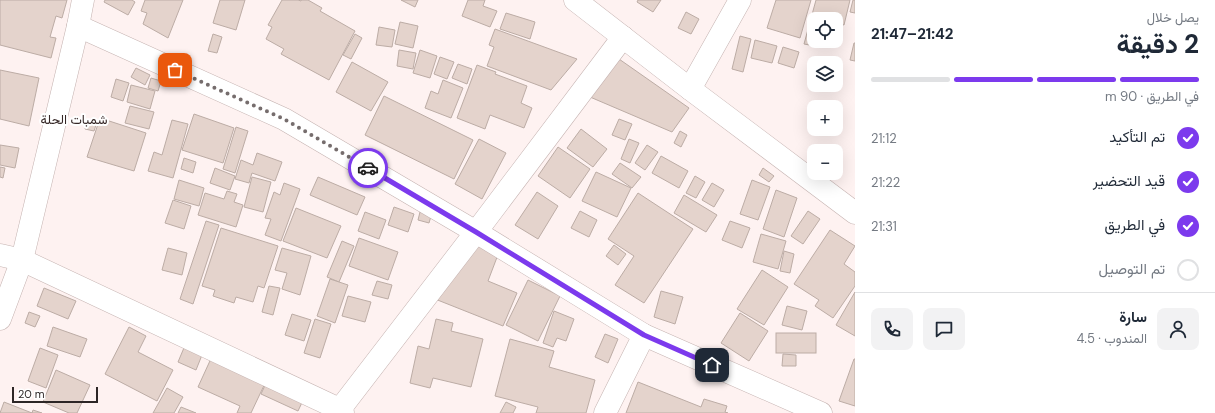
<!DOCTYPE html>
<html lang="ar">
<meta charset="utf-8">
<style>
body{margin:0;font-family:"DM Sans",Vazirmatn,sans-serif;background:#f2f2f3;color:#1f2937;direction:rtl;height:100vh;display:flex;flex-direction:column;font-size:15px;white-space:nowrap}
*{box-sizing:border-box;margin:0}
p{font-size:13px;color:#747a83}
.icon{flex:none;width:22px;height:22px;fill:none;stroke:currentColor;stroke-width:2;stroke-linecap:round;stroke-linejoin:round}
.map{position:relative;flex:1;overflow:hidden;direction:ltr}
.details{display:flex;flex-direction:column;background:#fff;width:360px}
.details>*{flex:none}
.fabs{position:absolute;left:807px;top:12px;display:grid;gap:8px}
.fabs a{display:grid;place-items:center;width:36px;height:36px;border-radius:8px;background:#fff;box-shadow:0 4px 16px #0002;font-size:20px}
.scale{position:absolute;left:12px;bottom:10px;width:86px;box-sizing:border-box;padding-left:4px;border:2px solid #2d2626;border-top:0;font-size:11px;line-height:14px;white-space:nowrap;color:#2d2626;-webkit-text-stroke:3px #fff;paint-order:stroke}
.pin{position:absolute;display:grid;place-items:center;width:34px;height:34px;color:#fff;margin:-17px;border-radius:8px;box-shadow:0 2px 6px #0006}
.courier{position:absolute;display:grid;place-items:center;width:40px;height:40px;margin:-20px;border:3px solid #7c3aed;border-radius:50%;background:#fff;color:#222;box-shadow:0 1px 5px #0007}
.overview em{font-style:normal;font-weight:700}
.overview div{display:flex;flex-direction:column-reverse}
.overview{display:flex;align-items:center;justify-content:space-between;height:68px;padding:0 16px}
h1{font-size:26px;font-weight:700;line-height:30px}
.bar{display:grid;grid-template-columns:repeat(4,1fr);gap:6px 4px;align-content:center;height:48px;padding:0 16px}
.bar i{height:5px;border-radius:3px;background:#e0e1e3}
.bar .on{background:#7c3aed}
.bar p{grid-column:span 4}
.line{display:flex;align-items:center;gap:10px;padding:0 16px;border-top:1px solid #e0e1e3}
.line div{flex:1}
.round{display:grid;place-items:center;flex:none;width:42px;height:42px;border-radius:8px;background:#f2f2f3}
ol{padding:0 16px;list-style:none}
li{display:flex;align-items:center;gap:12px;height:44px}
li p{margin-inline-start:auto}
li .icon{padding:4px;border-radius:50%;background:#7c3aed;color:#fff;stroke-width:4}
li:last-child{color:#747a83}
li i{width:22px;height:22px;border:2px solid #e0e1e3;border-radius:50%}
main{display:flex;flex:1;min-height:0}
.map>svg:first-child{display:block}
.building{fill:#e4d3cc;stroke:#bcaca5}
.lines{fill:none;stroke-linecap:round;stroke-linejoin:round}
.street-casing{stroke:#c5b3b1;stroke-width:23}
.street{stroke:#fff;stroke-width:22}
.done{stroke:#766d6d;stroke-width:4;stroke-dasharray:0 7.2}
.route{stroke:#7c3aed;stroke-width:5}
.labels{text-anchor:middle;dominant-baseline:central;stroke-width:4;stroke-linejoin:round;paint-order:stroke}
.neighbourhood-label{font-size:13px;fill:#352726;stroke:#fff}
</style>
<main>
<section class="details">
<div class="overview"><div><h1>2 دقيقة</h1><p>يصل خلال</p></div><em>21:42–21:47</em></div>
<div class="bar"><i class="on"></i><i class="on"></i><i class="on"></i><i></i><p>في الطريق · 90 m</p></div>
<ol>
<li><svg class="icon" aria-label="check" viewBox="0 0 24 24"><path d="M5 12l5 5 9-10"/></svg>تم التأكيد<p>21:12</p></li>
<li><svg class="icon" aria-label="check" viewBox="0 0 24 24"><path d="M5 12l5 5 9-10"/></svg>قيد التحضير<p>21:22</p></li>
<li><svg class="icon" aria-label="check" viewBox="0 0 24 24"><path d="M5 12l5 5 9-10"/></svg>في الطريق<p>21:31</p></li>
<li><i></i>تم التوصيل</li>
</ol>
<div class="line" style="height:72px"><a class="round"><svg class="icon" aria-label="person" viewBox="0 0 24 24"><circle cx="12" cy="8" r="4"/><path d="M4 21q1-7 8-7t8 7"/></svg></a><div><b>سارة</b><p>المندوب · 4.5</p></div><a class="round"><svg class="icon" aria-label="chat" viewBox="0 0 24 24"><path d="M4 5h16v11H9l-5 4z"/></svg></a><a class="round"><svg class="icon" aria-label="phone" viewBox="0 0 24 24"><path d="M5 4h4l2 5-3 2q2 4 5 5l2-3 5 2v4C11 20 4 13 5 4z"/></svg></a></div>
</section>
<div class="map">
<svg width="855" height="413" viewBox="0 0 855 413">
<rect width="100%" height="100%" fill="#fef2f1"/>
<g class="building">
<polygon points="0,0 67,0 62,18 56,16 50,37 56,38 51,58 0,45"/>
<polygon points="105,0 132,0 135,2 128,15 104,2"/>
<polygon points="145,0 183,0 168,38 143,24 147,13 141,11"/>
<polygon points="220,0 245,0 236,30 213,23"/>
<polygon points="282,0 298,0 301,1 301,0 308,0 322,8 320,11 355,31 329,80 281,54 284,49 266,39 272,27 268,25"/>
<polygon points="401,0 418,0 415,7"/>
<polygon points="468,0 485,0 483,6 497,11 490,27 462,16"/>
<polygon points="638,0 661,0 653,12 637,2"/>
<polygon points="776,0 811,0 800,38 767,28"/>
<polygon points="816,0 850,0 844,25 836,23 836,19 814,19 814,41 817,41 815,46 804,44"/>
<polygon points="853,0 855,0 855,13 850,12"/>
<polygon points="686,12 699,19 691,34 678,28"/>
<polygon points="506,13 535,22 530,39 500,29"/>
<polygon points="400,22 418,26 413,48 395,44"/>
<polygon points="379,27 395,30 392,47 376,45"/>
<polygon points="495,29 577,59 551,90 487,66 494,47 489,45"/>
<polygon points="213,34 222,37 217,53 208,51"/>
<polygon points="355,34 362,38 351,59 343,55"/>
<polygon points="740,36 751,39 743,72 732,69"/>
<polygon points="755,40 777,46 772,63 751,58"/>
<polygon points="854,43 855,43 855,61 850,60"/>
<polygon points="783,47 799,52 794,68 778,63"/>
<polygon points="399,50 416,53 413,69 397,66"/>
<polygon points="420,50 437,56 430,78 413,73"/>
<polygon points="440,57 454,62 447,79 434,74"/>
<polygon points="619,59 689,108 672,132 590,97"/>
<polygon points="352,62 388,82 371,111 336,92"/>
<polygon points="458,64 472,69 467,84 452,78"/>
<polygon points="477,65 496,72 495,74 527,86 521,103 532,108 524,128 490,115 485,129 457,118"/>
<polygon points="136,68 150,75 145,85 131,77"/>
<polygon points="0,70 39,78 29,126 0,119"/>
<polygon points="151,78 161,81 158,91 148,88"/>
<polygon points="116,79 129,83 123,101 111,97"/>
<polygon points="443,80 463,88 451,118 425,108 431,91 438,94"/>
<polygon points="131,85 155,91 150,109 127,102"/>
<polygon points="384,96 473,140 454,179 365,135"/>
<polygon points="130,106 154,112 149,129 125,123"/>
<polygon points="194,114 234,128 223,163 182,150"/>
<polygon points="100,118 146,133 134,171 87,157"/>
<polygon points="88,119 97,122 94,131 85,129"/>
<polygon points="619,119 632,124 625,140 612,135"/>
<polygon points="172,120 188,124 173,178 148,171 154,152 162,155"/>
<polygon points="236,127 248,131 235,173 223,169"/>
<polygon points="581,129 607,149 593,167 567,148"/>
<polygon points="680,131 687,135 681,147 674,143"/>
<polygon points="479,139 506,153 482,199 455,184"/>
<polygon points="629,139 639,143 630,163 621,159"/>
<polygon points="0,145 19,148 15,168 0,165"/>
<polygon points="647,145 658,152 645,170 635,163"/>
<polygon points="558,147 590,169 570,198 538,176"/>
<polygon points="257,153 282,162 275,181 252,173 249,183 235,179 241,160 253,165"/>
<polygon points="661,156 688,171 679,188 652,173"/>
<polygon points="184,158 196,162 193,173 181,169"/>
<polygon points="620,163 641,177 632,188 612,174"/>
<polygon points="0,167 5,168 3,178 0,177"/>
<polygon points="215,168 235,176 230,190 210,183"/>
<polygon points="763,168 774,176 769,182 759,175"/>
<polygon points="596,172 631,188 617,217 582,201"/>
<polygon points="695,176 705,182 696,198 686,193"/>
<polygon points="252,177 271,182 263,212 244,207"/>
<polygon points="318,177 365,197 357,215 310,195"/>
<polygon points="179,180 204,188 199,206 174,199"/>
<polygon points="752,180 770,187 758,220 740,214"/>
<polygon points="284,183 300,189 281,241 265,235 271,219 265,218 274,192 280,195"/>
<polygon points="712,183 724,190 714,207 702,200"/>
<polygon points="776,190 797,198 784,237 763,229"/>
<polygon points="227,191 237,194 234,202 243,205 236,227 198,215 205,193 224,199"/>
<polygon points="537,192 558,206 538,239 515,225"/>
<polygon points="638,193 693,229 644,303 615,285 634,256 608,239"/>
<polygon points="684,195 717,215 706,232 674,213"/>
<polygon points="173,200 191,206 184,229 165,223"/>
<polygon points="394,207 414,214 408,232 388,225"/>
<polygon points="296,208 341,226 327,258 283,241"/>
<polygon points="580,211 597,220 589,237 571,228"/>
<polygon points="808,211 820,219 803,244 791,236"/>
<polygon points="365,212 386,220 379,239 358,231"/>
<polygon points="420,212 431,216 429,223 418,220"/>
<polygon points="206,221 219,225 193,304 180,299"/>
<polygon points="730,221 750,228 742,248 722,240"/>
<polygon points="221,228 278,246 264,288 258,286 253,302 236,297 234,303 213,296 215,290 202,286"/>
<polygon points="830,230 855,246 844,264 855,272 855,286 833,318 815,306 819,300 794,284"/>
<polygon points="761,234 786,241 778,269 753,262"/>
<polygon points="359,238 398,252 388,280 349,266"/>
<polygon points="342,241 354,246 339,282 327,277"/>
<polygon points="478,244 499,252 488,281 517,293 503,326 435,299"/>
<polygon points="614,245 626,254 618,265 606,256"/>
<polygon points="168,248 187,253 182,275 162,270"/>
<polygon points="282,248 311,256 300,295 282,289 287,273 275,270"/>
<polygon points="784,251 794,254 790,273 780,271"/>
<polygon points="762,270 788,287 764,325 737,309"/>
<polygon points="330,279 348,285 335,323 317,316"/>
<polygon points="528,280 560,296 538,341 506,325"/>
<polygon points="377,281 392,285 388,299 372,295"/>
<polygon points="269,286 280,288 273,315 262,312"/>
<polygon points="44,288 76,301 68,319 37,306"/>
<polygon points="661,291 683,297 675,324 654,317"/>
<polygon points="855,292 855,336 836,325"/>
<polygon points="348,296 371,302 365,322 342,316"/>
<polygon points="787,306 807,311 802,330 782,325"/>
<polygon points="554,311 574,319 566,341 557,338 553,347 543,343"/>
<polygon points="29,312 40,316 35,327 25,323"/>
<polygon points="740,313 768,331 749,361 721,343"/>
<polygon points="292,314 311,320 304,341 285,335"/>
<polygon points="315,319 331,324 320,358 304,353"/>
<polygon points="436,319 453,323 451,331 483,339 471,387 433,378 430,388 410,383 418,346 429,349"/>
<polygon points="53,327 87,339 80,357 47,346"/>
<polygon points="129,327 146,336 138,352 173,370 157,401 105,374"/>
<rect x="776" y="333" width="40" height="20"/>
<polygon points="605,334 618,339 608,363 595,357"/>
<polygon points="510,339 554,351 549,367 595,380 586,413 536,413 538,407 495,396"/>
<polygon points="186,343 204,350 196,370 178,362"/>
<polygon points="40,348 58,355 46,388 28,381"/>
<polygon points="214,352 268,377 251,413 237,413 240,406 198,387"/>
<polygon points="783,354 796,355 796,366 782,366"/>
<polygon points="854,359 855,359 855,406 839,401"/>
<polygon points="56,370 90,385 77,413 69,413 43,402"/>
<polygon points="269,377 306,394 298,411 261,394"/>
<polygon points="638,382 701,407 704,399 727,406 725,412 728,413 626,413"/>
<polygon points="167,388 183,397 174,413 153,413"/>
<polygon points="4,402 32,413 33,410 42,413 0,413"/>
<polygon points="506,402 516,407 513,413 500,413"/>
<polygon points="181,407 196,413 178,413"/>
</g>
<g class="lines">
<defs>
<g id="street">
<polyline points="575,0 690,89 855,213"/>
<polyline points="78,26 284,119 476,232 644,335 821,413"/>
<polyline points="690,89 740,0"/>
<polyline points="0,255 22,260 339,409 343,413"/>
<polyline points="0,319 22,260 78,26 83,0"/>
<polyline points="337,413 476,232 623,37"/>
<polyline points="605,413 644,335"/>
</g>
</defs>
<use href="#street" class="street-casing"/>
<use href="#street" class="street"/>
</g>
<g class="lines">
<polyline class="done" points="175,70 284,119 368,168"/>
<polyline class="route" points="368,168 476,232 644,335 712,365"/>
</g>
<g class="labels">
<g class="neighbourhood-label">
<text x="74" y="119">شمبات الحلة</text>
</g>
</g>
</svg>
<div class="fabs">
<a><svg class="icon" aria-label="locate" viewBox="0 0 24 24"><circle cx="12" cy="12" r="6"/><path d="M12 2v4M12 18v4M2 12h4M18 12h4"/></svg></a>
<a><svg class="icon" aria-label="layers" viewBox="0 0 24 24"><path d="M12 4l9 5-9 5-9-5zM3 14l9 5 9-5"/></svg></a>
<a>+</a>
<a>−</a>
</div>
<div class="scale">20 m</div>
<div class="pin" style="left:175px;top:70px;background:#ea580c"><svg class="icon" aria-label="bag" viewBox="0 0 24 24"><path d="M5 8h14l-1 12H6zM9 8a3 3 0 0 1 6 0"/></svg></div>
<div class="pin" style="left:712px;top:365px;background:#1f2937"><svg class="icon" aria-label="home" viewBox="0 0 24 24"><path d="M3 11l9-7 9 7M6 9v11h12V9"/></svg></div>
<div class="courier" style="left:368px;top:168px"><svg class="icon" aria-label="car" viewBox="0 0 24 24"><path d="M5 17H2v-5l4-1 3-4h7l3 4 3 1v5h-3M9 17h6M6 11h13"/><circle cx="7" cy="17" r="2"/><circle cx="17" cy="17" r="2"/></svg></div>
</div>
</main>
